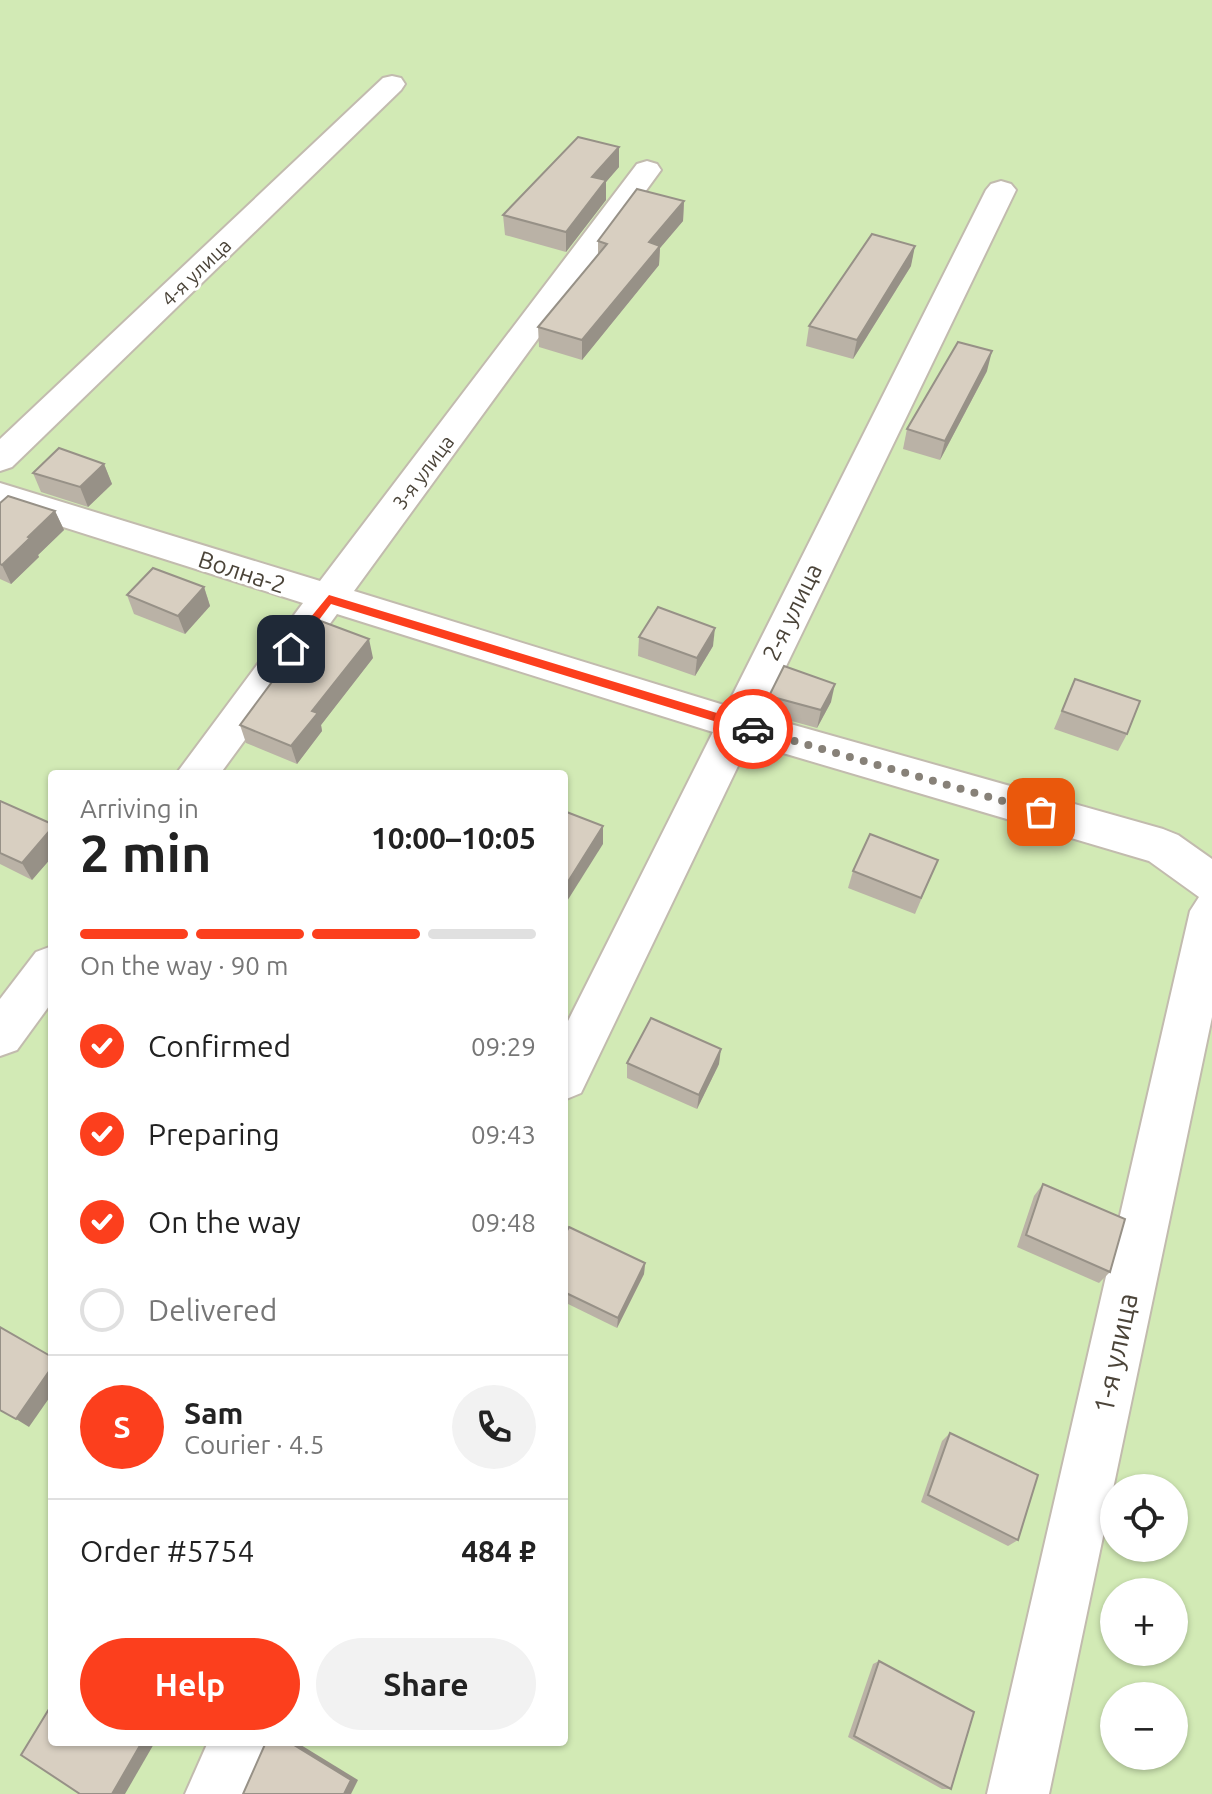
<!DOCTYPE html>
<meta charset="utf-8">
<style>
body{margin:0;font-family:Ubuntu,sans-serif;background:#f2f2f2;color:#222;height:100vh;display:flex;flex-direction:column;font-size:30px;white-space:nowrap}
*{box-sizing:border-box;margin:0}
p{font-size:26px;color:#767676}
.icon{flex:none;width:44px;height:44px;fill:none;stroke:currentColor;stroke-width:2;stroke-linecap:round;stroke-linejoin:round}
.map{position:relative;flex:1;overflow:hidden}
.drawer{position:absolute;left:48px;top:770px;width:520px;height:976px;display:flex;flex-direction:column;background:#fff;border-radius:8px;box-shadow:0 2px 6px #0004}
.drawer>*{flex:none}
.controls{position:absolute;left:1100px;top:1474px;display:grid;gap:16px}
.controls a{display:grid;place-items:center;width:88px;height:88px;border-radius:50%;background:#fff;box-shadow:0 2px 6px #0004;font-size:40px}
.pin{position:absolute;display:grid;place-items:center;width:68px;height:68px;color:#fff;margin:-34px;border-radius:16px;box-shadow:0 4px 12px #0006}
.courier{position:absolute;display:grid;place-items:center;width:80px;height:80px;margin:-40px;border:6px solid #fc3f1d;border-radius:50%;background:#fff;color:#222;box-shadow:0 2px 10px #0007}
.headline em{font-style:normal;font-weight:600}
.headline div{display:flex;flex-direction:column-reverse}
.headline{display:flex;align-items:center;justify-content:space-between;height:136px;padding:0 32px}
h1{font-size:52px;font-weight:600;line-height:60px}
.bar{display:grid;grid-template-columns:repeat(4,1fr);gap:12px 8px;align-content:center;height:96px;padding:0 32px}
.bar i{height:10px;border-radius:6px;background:#e0e0e0}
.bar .on{background:#fc3f1d}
.bar p{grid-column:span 4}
.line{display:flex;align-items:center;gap:20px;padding:0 32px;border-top:2px solid #e0e0e0}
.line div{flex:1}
.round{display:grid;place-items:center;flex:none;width:84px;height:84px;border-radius:42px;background:#f2f2f2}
ol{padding:0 32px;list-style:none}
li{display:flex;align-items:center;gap:24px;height:88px}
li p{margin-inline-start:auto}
li .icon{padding:8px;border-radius:50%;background:#fc3f1d;color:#fff;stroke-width:4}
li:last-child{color:#767676}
li i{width:44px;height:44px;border:4px solid #e0e0e0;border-radius:50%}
.button{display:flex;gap:16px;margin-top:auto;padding:16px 32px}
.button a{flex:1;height:92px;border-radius:48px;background:#fc3f1d;color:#fff;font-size:32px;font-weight:600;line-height:92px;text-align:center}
.button a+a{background:#f2f2f2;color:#222}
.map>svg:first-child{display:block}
.green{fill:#d2eab5;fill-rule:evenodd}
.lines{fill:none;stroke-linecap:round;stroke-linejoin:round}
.minor-casing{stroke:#c2bbae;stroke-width:4}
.minor{fill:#fff;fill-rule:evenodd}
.wall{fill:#bab2a6}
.shaded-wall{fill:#979187}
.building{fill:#d8cfc1;stroke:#979187;stroke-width:2}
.route{fill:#fc3f1d}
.done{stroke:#878178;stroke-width:8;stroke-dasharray:0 14.4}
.labels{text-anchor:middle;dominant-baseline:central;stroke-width:6;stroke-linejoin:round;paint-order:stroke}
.far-street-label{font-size:20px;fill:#4b4439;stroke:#fff}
.street-label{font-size:24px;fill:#4b4439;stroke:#fff}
.near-street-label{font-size:28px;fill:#4b4439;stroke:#fff}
</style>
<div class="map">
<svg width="1212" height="1794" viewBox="0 0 1212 1794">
<rect width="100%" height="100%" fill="#f6f3ec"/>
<path class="green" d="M0 0H1212V1794H0ZM52 774H564V1742H52ZM1114 1488H1174V1548H1114ZM1114 1592H1174V1652H1114ZM1114 1696H1174V1756H1114Z"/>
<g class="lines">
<defs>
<g id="minor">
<polygon points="392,76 401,78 405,84 401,90 12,467 0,471 0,439 383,78"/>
<polygon points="647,161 657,164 661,170 354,591 727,706 986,190 991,184 1001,181 1011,184 1016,190 762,716 1163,829 1178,835 1212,859 1212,1017 1049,1794 987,1794 1190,911 1199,897 1149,861 749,743 581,1093 564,1100 564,1029 713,732 337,614 220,774 176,774 303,603 0,507 0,483 320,581 637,164"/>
<polygon points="52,946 52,1002 17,1050 0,1056 0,999 36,952"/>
<polygon points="208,1742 272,1742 249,1794 185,1794"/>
</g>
</defs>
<use href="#minor" class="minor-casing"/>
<use href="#minor" class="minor"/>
</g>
<g class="wall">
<polygon points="619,147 619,167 606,182 606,200 566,252 505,235 503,215"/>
<polygon points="684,201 683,221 660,248 659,265 582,360 539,347 538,327 598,254 598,241"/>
<polygon points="911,266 853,359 806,346 809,326"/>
<polygon points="987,371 940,460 903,449 907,429"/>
<polygon points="104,464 112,484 88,507 41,492 33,473"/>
<polygon points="0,503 55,511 64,530 38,555 39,557 11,584 0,579"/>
<polygon points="204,587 210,606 185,634 134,614 127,595"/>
<polygon points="639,637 713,646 695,676 638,656"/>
<polygon points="373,658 321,725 322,731 297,764 246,743 240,725"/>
<polygon points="1075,679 1127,734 1118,751 1054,729"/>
<polygon points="769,696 831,702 817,728 766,714"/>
<polygon points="0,801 52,824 52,857 32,880 0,864"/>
<polygon points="938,860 915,914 848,888 853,871"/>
<polygon points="627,1063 719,1064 697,1109 627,1078"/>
<polygon points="1043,1184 1110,1272 1099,1283 1017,1247 1034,1196"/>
<polygon points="564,1236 645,1263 644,1274 617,1328 564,1302"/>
<polygon points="950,1433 1018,1540 1008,1546 921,1502 942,1441"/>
<polygon points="879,1661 951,1789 942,1789 848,1737 873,1664"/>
</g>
<g class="shaded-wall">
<polygon points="619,147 619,167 606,182 606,200 566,252 566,232 592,177"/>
<polygon points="684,201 683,221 660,248 659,265 582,360 582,340 649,242"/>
<polygon points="915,246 911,266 853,359 857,340"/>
<polygon points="992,351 987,371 940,460 945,441"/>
<polygon points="104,464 112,484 88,507 80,487"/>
<polygon points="55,511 64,530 38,555 39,557 11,584 2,565 28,537"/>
<polygon points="204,587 210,606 185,634 178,616"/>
<polygon points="715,628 713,646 695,676 697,658"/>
<polygon points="369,639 373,658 321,725 322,731 297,764 291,746 312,711"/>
<polygon points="835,684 831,702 817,728 821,710"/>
<polygon points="603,826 603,844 564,906 564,888"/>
<polygon points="52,828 52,857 32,880 22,863"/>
<polygon points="721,1049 719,1064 697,1109 699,1095"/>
<polygon points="645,1263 644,1274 617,1328 618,1318"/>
<polygon points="52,1367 52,1394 29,1427 16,1419"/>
<polygon points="142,1742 155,1742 125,1794 112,1794"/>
<polygon points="289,1742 296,1742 358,1780 351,1794 344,1794"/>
</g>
<g class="building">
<polygon points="578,137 619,147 592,177 606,180 566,232 503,215"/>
<polygon points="637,189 684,201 649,242 660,246 582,340 538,327 607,244 598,241"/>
<polygon points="872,234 915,246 857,340 809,326"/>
<polygon points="958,342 992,351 945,441 907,429"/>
<polygon points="59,448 104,464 80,487 33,473"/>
<polygon points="8,496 55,511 28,537 30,538 2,565 0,564 0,503"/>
<polygon points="153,568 204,587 178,616 127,595"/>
<polygon points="658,607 715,628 697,658 639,637"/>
<polygon points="318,620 369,639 312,711 318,713 291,746 240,725"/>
<polygon points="784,666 835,684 821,710 769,696"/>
<polygon points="1075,679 1140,701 1127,734 1062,711"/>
<polygon points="0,801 52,824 52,828 22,863 0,853"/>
<polygon points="564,811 603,826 564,888"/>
<polygon points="870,834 938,860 921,898 853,871"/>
<polygon points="651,1018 721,1049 699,1095 627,1063"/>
<polygon points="1043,1184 1125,1219 1110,1272 1026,1235"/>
<polygon points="569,1227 645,1263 618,1318 564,1292 564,1236"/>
<polygon points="0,1327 52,1357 52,1367 16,1419 0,1410"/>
<polygon points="950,1433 1038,1475 1018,1540 928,1495"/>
<polygon points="879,1661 974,1712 951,1789 854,1736"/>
<polygon points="52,1704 52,1742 142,1742 112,1794 80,1794 21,1755"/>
<polygon points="266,1742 289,1742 351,1780 344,1794 243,1794"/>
</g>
<polygon class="route" points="329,595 753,724 759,729 753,733 331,604 295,652 287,652 287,646"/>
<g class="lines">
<polyline class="done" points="753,729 1041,812"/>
</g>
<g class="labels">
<g class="far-street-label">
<text transform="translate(196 272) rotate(-44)">4-я улица</text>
<text transform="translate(423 472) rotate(-53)">3-я улица</text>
</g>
<g class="street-label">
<text transform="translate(242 572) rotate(18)">Волна-2</text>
<text transform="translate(792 612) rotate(-64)">2-я улица</text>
</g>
<g class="near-street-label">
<text transform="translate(1115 1353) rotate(-78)">1-я улица</text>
</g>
</g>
</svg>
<div class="controls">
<a><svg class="icon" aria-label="locate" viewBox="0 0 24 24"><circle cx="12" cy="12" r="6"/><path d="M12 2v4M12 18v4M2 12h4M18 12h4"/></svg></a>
<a>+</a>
<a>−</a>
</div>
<div class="pin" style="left:1041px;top:812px;background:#ea580c"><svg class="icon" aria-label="bag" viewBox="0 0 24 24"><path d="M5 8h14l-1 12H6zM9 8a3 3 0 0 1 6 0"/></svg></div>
<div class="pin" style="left:291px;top:649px;background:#1f2937"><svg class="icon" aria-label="home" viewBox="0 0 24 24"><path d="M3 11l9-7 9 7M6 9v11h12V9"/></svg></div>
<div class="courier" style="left:753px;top:729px"><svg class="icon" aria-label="car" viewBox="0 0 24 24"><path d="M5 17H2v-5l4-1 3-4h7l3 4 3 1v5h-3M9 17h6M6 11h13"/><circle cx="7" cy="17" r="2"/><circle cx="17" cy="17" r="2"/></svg></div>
<section class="drawer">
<div class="headline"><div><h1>2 min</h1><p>Arriving in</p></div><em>10:00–10:05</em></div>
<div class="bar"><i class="on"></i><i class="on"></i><i class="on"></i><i></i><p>On the way · 90 m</p></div>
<ol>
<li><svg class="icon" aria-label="check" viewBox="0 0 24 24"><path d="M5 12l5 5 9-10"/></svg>Confirmed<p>09:29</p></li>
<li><svg class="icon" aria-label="check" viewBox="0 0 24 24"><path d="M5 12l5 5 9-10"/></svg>Preparing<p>09:43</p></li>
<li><svg class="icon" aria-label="check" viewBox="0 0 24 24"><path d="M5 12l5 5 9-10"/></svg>On the way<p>09:48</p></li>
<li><i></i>Delivered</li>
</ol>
<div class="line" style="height:144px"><b class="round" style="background:#fc3f1d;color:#fff">S</b><div><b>Sam</b><p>Courier · 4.5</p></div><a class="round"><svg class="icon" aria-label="phone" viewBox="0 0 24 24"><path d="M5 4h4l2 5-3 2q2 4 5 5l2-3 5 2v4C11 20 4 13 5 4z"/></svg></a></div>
<div class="line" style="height:104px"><div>Order #5754</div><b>484 ₽</b></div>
<div class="button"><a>Help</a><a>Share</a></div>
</section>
</div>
